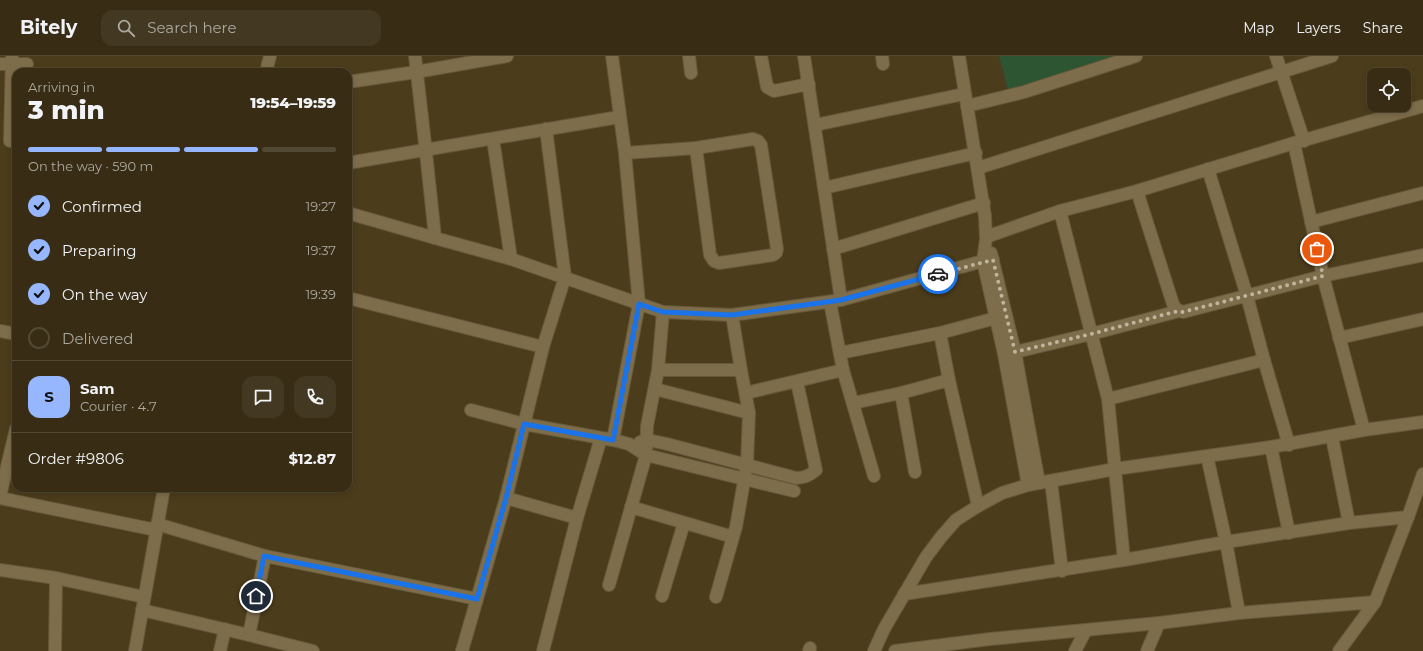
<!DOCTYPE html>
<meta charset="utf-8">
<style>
body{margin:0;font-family:Montserrat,sans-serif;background:#433922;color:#f1f3f6;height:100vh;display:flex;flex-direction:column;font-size:15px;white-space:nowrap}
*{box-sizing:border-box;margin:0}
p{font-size:13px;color:#aba8a0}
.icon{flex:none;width:22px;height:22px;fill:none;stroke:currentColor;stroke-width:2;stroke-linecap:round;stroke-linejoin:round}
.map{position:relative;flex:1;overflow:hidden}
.drawer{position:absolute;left:12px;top:12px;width:340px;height:424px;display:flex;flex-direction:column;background:#382d14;border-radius:12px;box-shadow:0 2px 6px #0003,0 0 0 1px #524934}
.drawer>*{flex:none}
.fabs{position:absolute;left:1367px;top:12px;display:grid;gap:8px}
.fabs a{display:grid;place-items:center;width:44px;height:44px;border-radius:8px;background:#382d14;box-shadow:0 2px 6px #0003,0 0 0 1px #524934;font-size:20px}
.pin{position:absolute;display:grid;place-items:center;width:34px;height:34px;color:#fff;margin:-17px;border:2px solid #fff;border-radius:50%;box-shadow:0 1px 4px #0007}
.courier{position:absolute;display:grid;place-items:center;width:40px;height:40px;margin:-20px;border:3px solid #1a73e8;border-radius:50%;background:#fff;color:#222;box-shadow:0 1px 5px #0007}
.overview em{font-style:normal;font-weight:800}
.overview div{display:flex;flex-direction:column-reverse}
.overview{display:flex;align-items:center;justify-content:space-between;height:68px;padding:0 16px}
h1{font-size:26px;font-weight:800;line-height:30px}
.bar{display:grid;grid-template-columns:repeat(4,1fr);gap:6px 4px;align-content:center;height:48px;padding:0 16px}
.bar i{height:5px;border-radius:3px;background:#524934}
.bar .current{background:#96b6fd}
.bar p{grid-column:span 4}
.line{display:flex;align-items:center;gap:10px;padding:0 16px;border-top:1px solid #524934}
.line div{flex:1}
.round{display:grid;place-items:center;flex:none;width:42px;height:42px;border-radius:12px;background:#433922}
ol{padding:0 16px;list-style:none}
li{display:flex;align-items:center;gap:12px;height:44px}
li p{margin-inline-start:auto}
li .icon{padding:4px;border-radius:50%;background:#96b6fd;color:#111;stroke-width:4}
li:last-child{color:#aba8a0}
li i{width:22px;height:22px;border:2px solid #524934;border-radius:50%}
header{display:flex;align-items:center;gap:24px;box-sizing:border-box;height:56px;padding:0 20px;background:#382d14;border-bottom:1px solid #524934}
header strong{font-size:19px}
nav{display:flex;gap:22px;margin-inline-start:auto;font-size:14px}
.search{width:280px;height:36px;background:#433922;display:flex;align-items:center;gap:10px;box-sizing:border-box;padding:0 14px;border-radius:12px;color:#aba8a0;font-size:15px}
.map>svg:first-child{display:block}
.park{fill:#2e5531}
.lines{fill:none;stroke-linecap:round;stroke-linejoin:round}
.minor-casing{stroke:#66593b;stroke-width:14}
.tertiary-casing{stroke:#66593b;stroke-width:14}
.minor{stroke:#7d6d4b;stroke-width:12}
.tertiary{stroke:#7d6d4b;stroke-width:12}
.done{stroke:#bfb49c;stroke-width:4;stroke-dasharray:0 7.2}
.route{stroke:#1a73e8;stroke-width:5}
</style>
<header>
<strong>Bitely</strong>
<div class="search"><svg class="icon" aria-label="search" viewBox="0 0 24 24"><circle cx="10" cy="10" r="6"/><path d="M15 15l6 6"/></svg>Search here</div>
<nav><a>Map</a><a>Layers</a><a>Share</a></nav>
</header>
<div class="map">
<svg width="1423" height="595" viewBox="0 0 1423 595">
<rect width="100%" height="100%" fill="#4b3c1b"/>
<polygon class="park" points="999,0 1130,0 1009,38"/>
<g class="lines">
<defs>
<g id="minor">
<path d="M415 0C422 61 429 121 435 182L511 203 663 256 658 314 647 370 646 399 609 529"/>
<polyline points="612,0 625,97 639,248 613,384"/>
<polyline points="689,0 691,17"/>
<polyline points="761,0 767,31 774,35 809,28"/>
<polyline points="804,0 841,244"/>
<polyline points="882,0 883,8"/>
<polyline points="959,0 985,160 986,183 983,205 1004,298 1028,429"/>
<polyline points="1276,0 1304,85"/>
<polyline points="0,8 27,8"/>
<polyline points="266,16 270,0"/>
<polyline points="348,26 416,16 507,0"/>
<polyline points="967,50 1024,36 1136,0"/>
<polyline points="815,69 964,38"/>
<polyline points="493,83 511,203"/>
<polygon points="753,83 758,85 761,89 777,193 776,197 773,199 719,207 714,205 710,199 696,92"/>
<polyline points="10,85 12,0"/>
<polyline points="1294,87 1323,220 1364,374"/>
<polyline points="625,97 696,92"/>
<polyline points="348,107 619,61"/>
<polyline points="978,112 1332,0"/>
<polyline points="1208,113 1247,240 1264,304 1289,389"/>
<polyline points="824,132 976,97"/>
<path d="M1137 135 1173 248C1175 253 1178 255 1183 256L1323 220 1423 199"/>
<polyline points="1060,155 1108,343 1264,304"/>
<polyline points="348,157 435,182"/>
<polyline points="1311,166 1423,137"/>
<polyline points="986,181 1060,155 1137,135 1294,87 1423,50"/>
<polyline points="833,193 984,147"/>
<polyline points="991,197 1015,296 1039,427"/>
<polyline points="348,242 543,291"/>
<polyline points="663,256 732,259 841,244 983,205 993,204"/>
<polyline points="732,259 741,314"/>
<polyline points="0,275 16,278"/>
<polyline points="1339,282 1423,263"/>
<polyline points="840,297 940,277"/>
<polyline points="1007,298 1091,278 1179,255"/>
<polyline points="658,314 741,314 749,357"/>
<polyline points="843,314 874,420"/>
<polyline points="949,324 978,450"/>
<polyline points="746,337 843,314 830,246"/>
<polyline points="853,347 901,337"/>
<polyline points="471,354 524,368 613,384 629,388 646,399 794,435"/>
<polyline points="1332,381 1349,467"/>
<path d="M640 386 648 384 667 388 796 422C804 422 809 420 816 414L797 326"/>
<polyline points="1271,391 1289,477"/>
<polyline points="915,416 901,337 949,324 940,277 996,262"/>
<polyline points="1051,425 1062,515"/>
<polyline points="0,440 16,373"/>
<polyline points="0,442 156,474"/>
<polyline points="506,442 577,462"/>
<polyline points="631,451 733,481 736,471 747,408 749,357 655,333"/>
<polyline points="157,468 265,500"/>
<polyline points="1124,504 1226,486 1207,400"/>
<polyline points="0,514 56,522 144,541"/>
<polyline points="904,538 1124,504 1108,343"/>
<polyline points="662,540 684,467"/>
<polyline points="716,541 733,481"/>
<polyline points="1375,546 1408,461"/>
<polyline points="142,554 249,579"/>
<polyline points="1239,557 1226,486 1349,467 1408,461 1423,418"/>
<polyline points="55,595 56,522"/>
<polyline points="135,595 164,432"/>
<polyline points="220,595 225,573"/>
<polyline points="313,595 249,579 265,500 477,543 506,442 543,291 565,221 546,73"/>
<polyline points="462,595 477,543"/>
<polyline points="543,595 577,462 601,382"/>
<polyline points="809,595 810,592"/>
<polyline points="895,595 990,583 1159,567 1239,557 1375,546 1339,595"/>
<polyline points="1075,595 1086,574"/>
<polyline points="1147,595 1159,567"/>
</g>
<polyline id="tertiary" points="874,595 884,573 926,501 941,481 956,464 978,450 1002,437 1028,429 1115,413 1271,391 1364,374 1423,366"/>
</defs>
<use href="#minor" class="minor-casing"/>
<use href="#tertiary" class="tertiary-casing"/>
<use href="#minor" class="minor"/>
<use href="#tertiary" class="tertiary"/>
</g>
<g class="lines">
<polyline class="done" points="938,218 993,204 1015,296 1091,278 1178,255 1183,256 1323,220 1317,193"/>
<polyline class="route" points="256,540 264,500 477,543 506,442 524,368 613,384 639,248 663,256 732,259 841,244 938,218"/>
</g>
</svg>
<div class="fabs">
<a><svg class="icon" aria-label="locate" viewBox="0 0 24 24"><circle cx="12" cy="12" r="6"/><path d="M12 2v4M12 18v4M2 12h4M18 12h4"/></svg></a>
</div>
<div class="pin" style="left:1317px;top:193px;background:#ea580c"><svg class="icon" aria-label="bag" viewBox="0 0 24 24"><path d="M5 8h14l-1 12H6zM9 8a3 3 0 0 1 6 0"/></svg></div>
<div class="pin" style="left:256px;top:540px;background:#1f2937"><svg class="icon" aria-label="home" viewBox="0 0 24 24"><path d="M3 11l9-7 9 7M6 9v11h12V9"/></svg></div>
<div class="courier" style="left:938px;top:218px"><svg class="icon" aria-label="car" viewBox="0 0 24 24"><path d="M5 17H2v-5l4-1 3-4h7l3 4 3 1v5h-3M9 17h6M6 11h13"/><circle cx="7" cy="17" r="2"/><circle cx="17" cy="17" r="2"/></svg></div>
<section class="drawer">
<div class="overview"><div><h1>3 min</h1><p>Arriving in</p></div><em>19:54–19:59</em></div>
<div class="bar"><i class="current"></i><i class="current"></i><i class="current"></i><i></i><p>On the way · 590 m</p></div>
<ol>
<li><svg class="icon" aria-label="check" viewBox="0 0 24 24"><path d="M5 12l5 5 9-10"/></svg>Confirmed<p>19:27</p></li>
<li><svg class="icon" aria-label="check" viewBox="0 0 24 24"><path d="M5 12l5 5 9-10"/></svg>Preparing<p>19:37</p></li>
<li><svg class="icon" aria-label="check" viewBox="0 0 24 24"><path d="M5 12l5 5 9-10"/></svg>On the way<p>19:39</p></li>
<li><i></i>Delivered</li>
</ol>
<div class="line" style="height:72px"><b class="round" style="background:#96b6fd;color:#111">S</b><div><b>Sam</b><p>Courier · 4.7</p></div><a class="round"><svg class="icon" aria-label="chat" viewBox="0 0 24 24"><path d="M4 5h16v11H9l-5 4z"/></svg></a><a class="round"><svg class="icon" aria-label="phone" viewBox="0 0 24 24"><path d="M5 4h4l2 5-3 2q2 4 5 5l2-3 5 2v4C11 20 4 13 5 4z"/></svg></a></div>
<div class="line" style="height:52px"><div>Order #9806</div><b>$12.87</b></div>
</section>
</div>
